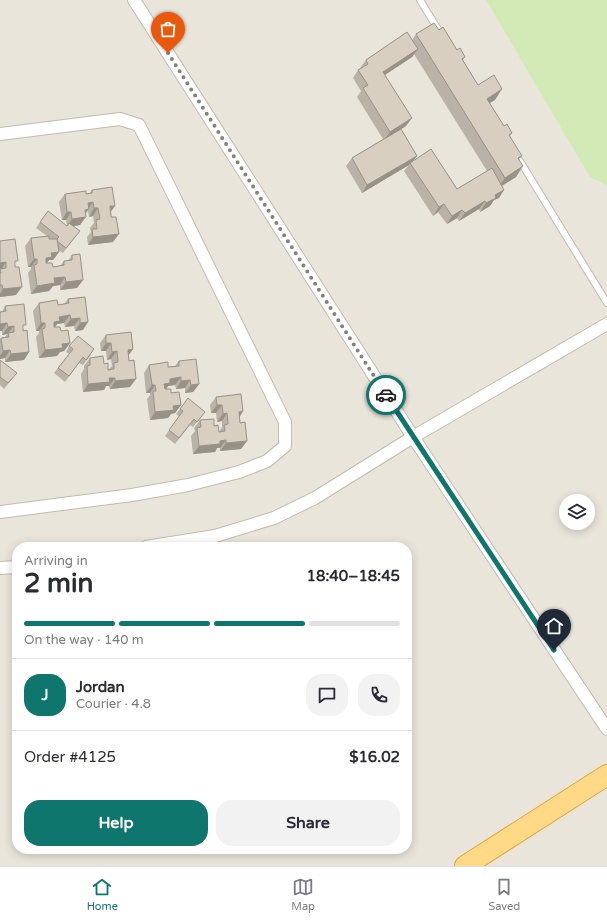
<!DOCTYPE html>
<meta charset="utf-8">
<style>
body{margin:0;font-family:"Varela Round",sans-serif;background:#f2f2f3;color:#2b2b33;height:100vh;display:flex;flex-direction:column;font-size:15px;white-space:nowrap}
*{box-sizing:border-box;margin:0}
p{font-size:13px;color:#7c7c81}
.icon{flex:none;width:22px;height:22px;fill:none;stroke:currentColor;stroke-width:2;stroke-linecap:round;stroke-linejoin:round}
.map{position:relative;flex:1;overflow:hidden}
.details{position:absolute;left:12px;top:542px;width:400px;height:312px;display:flex;flex-direction:column;background:#fff;border-radius:16px;box-shadow:0 2px 10px #0003}
.details>*{flex:none}
.controls{position:absolute;left:559px;top:494px;display:grid;gap:8px}
.controls a{display:grid;place-items:center;width:36px;height:36px;border-radius:50%;background:#fff;box-shadow:0 2px 10px #0003;font-size:20px}
.pin{position:absolute;display:grid;place-items:center;width:34px;height:34px;color:#fff;margin:-41px -17px;border-radius:50% 50% 50% 0;rotate:-45deg;box-shadow:0 0 4px #0007}
.pin .icon{rotate:45deg}
.courier{position:absolute;display:grid;place-items:center;width:40px;height:40px;margin:-20px;border:3px solid #0f766e;border-radius:50%;background:#fff;color:#222;box-shadow:0 1px 5px #0007}
.head em{font-style:normal;font-weight:800}
.head div{display:flex;flex-direction:column-reverse}
.head{display:flex;align-items:center;justify-content:space-between;height:68px;padding:0 12px}
h1{font-size:26px;font-weight:800;line-height:30px}
.bar{display:grid;grid-template-columns:repeat(4,1fr);gap:6px 4px;align-content:center;height:48px;padding:0 12px}
.bar i{height:5px;border-radius:3px;background:#e1e1e2}
.bar .selected{background:#0f766e}
.bar p{grid-column:span 4}
.line{display:flex;align-items:center;gap:10px;padding:0 12px;border-top:1px solid #e1e1e2}
.line div{flex:1}
.round{display:grid;place-items:center;flex:none;width:42px;height:42px;border-radius:16px;background:#f2f2f3}
.primary-button{display:flex;gap:8px;margin-top:auto;padding:8px 12px}
.primary-button a{flex:1;height:46px;border-radius:16px;background:#0f766e;color:#fff;font-size:16px;font-weight:800;line-height:46px;text-align:center}
.primary-button a+a{background:#f2f2f3;color:#2b2b33}
.tabs{display:flex;justify-content:space-around;align-items:center;height:56px;border-top:1px solid #e1e1e2;background:#fff;font-size:11px;color:#7c7c81}
.tabs a{display:grid;justify-items:center;gap:2px}
.tabs .selected{color:#0f766e}
.map>svg:first-child{display:block}
.residential{fill:#eae5da;fill-rule:evenodd}
.pitch{fill:#d2eab5}
.lines{fill:none;stroke-linecap:round;stroke-linejoin:round}
.service-casing{stroke:#c2bbae;stroke-width:8}
.minor-casing{stroke:#c2bbae;stroke-width:14}
.trunk-casing{stroke:#e0a43c;stroke-width:22}
.service{stroke:#fff;stroke-width:6}
.minor{stroke:#fff;stroke-width:12}
.trunk{stroke:#ffd985;stroke-width:20}
.wall{fill:#bab2a6;fill-rule:evenodd}
.shaded-wall{fill:#979187}
.building{fill:#d8cfc1;stroke:#979187}
.done{stroke:#878178;stroke-width:4;stroke-dasharray:0 7.2}
.route{stroke:#0f766e;stroke-width:5}
</style>
<div class="map">
<svg width="607" height="866" viewBox="0 0 607 866">
<rect width="100%" height="100%" fill="#f6f3ec"/>
<path class="residential" d="M0 0H607V866H0ZM566 501H588V523H566ZM17 547H407V849H17Z"/>
<polygon class="pitch" points="486,0 607,0 607,185 590,177"/>
<g class="lines">
<defs>
<g id="service">
<polyline points="420,0 442,36"/>
<polyline points="520,161 607,303"/>
</g>
<g id="minor">
<polyline points="134,0 413,437 607,729"/>
<polyline points="0,134 120,119 139,125 285,422 285,446 267,461 239,472 188,485 132,495 0,512"/>
<polyline points="146,547 215,536 274,518 315,498 413,437 607,324"/>
<polyline points="0,568 17,567"/>
</g>
<polyline id="trunk" points="465,866 607,775"/>
</defs>
<use href="#service" class="service-casing"/>
<use href="#minor" class="minor-casing"/>
<use href="#trunk" class="trunk-casing"/>
<use href="#service" class="service"/>
<use href="#minor" class="minor"/>
<use href="#trunk" class="trunk"/>
</g>
<g class="wall">
<path d="M439 30 457 50 465 57 463 60 478 85 495 100 490 103 504 126 512 133 510 136 519 160 516 177 502 186 499 198 494 200 490 206 480 212 479 209 459 221 457 218 447 224 438 212 433 216 404 171 409 165 362 193 346 166 352 158 383 139 357 97 361 91 353 78 358 70 361 69 360 68 366 60 412 40 416 34ZM414 54 487 171 457 189 413 161 417 156 401 129 406 126 385 75 412 57Z"/>
<polygon points="92,190 115,206 111,211 113,242 88,245 87,237 91,232 90,228 94,223 93,216 89,217 88,211 85,214 80,225 74,226 76,236 63,253 58,250 59,252 53,260 49,260 47,263 53,267 60,266 64,261 68,261 72,255 83,280 77,288 60,290 60,285 53,286 49,291 31,294 28,273 31,269 31,267 28,267 25,246 31,238 47,236 36,228 40,222 67,226 66,220 62,220 59,202 65,194 89,194"/>
<polygon points="0,241 15,265 16,295 0,297"/>
<polygon points="85,297 83,330 75,331 74,326 65,327 64,323 57,324 55,327 61,331 70,343 64,351 60,352 57,356 39,358 36,337 39,333 39,331 36,331 33,311 39,303 58,305 64,304 68,299"/>
<polygon points="5,306 23,329 29,352 24,360 5,362 5,358 0,359 0,340 1,338 5,337 7,334 2,335 2,312"/>
<polygon points="106,335 133,349 129,355 130,387 110,389 109,386 106,386 104,390 83,392 81,374 84,369 84,366 90,358 104,364 108,370 112,366 111,359 107,360 106,351 101,351 100,343"/>
<polygon points="69,346 91,355 83,365 79,363 65,382 54,373 69,354 66,352"/>
<polygon points="0,360 13,378 4,389 0,385"/>
<polygon points="179,361 199,384 193,392 185,393 185,388 176,389 175,385 168,386 166,389 171,393 181,405 175,413 171,414 168,418 150,420 147,399 150,395 150,393 146,393 144,373 149,365 168,367 175,366"/>
<polygon points="216,397 243,411 239,417 240,423 247,441 241,449 220,451 220,448 217,448 215,452 193,454 191,436 195,431 194,428 200,420 214,426 219,432 222,427 222,421 217,422 216,413 211,413 210,405"/>
<polygon points="180,409 201,417 193,427 190,425 175,444 165,436 179,416 176,414"/>
</g>
<g class="shaded-wall">
<polygon points="418,49 412,57 377,80 383,72"/>
<polygon points="502,89 495,100 480,109 487,99"/>
<polygon points="412,118 406,126 384,140 390,132"/>
<polygon points="417,156 411,164 410,163 409,165 362,193 367,185"/>
<polygon points="523,166 516,177 498,188 505,178"/>
<polygon points="504,190 499,198 494,200 490,206 480,212 486,203 495,195"/>
<polygon points="485,201 479,209 459,221 465,213"/>
<polygon points="93,202 83,217 79,218 88,203"/>
<polygon points="444,204 438,212 433,216 439,207"/>
<polygon points="110,206 115,206 109,214"/>
<polygon points="94,208 98,208 93,216 89,217"/>
<polygon points="462,210 457,218 447,224 452,216"/>
<polygon points="67,212 71,212 66,220 62,220"/>
<polygon points="86,217 80,225 67,227 72,219"/>
<polygon points="119,234 113,242 88,245 93,237"/>
<polygon points="59,252 53,260 49,260 46,265 46,258 51,253"/>
<polygon points="34,259 37,259 31,267 28,267"/>
<polygon points="6,262 1,270 0,269 0,263"/>
<polygon points="65,277 60,285 53,286 49,291 31,294 37,286 54,278"/>
<polygon points="83,280 77,288 60,290 66,282"/>
<polygon points="22,287 16,295 0,297 0,294 3,289"/>
<polygon points="70,315 64,323 57,324 54,329 54,322 59,317"/>
<polygon points="80,318 74,326 65,327 71,319"/>
<polygon points="88,322 83,330 75,331 80,323"/>
<polygon points="7,323 2,331 0,331 0,324"/>
<polygon points="41,323 45,323 39,331 36,331"/>
<polygon points="14,326 7,334 2,335 8,327"/>
<polygon points="70,343 64,351 60,352 57,356 39,358 45,350 62,344"/>
<polygon points="106,343 111,343 106,351 101,351"/>
<polygon points="133,349 127,357 128,350"/>
<polygon points="10,350 5,358 0,359 0,356 3,351"/>
<polygon points="117,351 111,359 107,360 112,352"/>
<polygon points="29,352 24,360 5,362 11,354"/>
<polygon points="181,377 175,385 168,386 165,391 164,384 170,379"/>
<polygon points="109,378 115,378 109,386 106,386 104,390 83,392 88,384"/>
<polygon points="136,379 130,387 110,389 115,381"/>
<polygon points="190,380 185,388 176,389 181,381"/>
<polygon points="199,384 193,392 185,393 191,385"/>
<polygon points="152,385 155,385 150,393 146,393"/>
<polygon points="181,405 175,413 171,414 168,418 150,420 155,412 173,406"/>
<polygon points="217,405 222,405 216,413 211,413"/>
<polygon points="243,411 238,420 239,412"/>
<polygon points="227,413 222,421 217,422 223,414"/>
<polygon points="226,440 220,448 217,448 215,452 193,454 199,446 220,441"/>
<polygon points="247,441 241,449 220,451 226,443"/>
</g>
<g class="building">
<polygon points="434,23 439,30 443,27 457,50 460,48 465,57 462,59 478,85 494,75 502,89 487,99 504,126 507,124 512,133 509,135 522,156 518,158 523,166 505,178 416,34"/>
<polygon points="407,32 418,49 383,72 412,118 390,132 363,88 368,85 358,70 368,64 366,60"/>
<polygon points="401,129 417,156 367,185 352,158"/>
<polygon points="431,149 457,189 492,168 504,190 495,195 496,198 486,203 485,201 465,213 462,210 452,216 444,204 439,207 410,163"/>
<polygon points="112,187 115,206 110,206 111,217 116,217 119,234 93,237 92,229 97,229 96,220 100,219 98,208 94,208 93,202 88,203 89,209 85,210 86,217 72,219 71,212 67,212 65,194 86,191 86,194 92,193 92,190"/>
<polygon points="48,211 67,226 69,223 80,231 66,248 57,241 57,239 59,237 40,222"/>
<polygon points="49,236 49,239 57,239 59,252 51,253 52,257 46,258 46,263 52,263 53,267 64,265 64,261 72,260 72,255 80,254 83,280 66,282 65,277 54,278 55,283 37,286 34,265 37,264 37,259 34,259 31,238"/>
<polygon points="15,239 18,261 15,261 15,267 19,267 22,287 3,289 2,285 0,285 0,273 1,273 0,269 6,268 6,262 0,263 0,241"/>
<polygon points="85,297 88,322 80,323 80,318 71,319 70,315 59,317 60,321 54,322 54,327 60,327 61,331 68,330 70,343 62,344 63,348 45,350 42,329 45,328 45,323 41,323 39,303 57,300 58,305 69,303 68,299"/>
<polygon points="24,304 26,325 23,325 23,331 27,330 29,352 11,354 10,350 3,351 1,338 9,337 8,333 14,332 14,326 8,327 7,323 0,324 0,312 6,311 5,306"/>
<polygon points="131,332 133,349 128,350 129,361 134,360 136,379 115,381 115,378 109,378 110,382 88,384 87,366 90,365 90,358 103,356 104,364 108,363 108,370 114,369 114,363 118,362 117,351 112,352 111,343 106,343 106,335"/>
<polygon points="78,336 94,349 86,360 83,357 69,376 58,368 73,349 69,346"/>
<polygon points="196,359 199,384 191,385 190,380 181,381 181,377 170,379 170,383 164,384 165,389 171,389 171,393 179,392 181,405 173,406 174,410 155,412 153,391 156,391 155,385 152,385 149,365 168,362 168,367 179,366 179,361"/>
<polygon points="0,360 17,373 8,383 0,377"/>
<polygon points="241,394 243,411 239,412 240,423 245,422 247,441 226,443 226,440 220,441 220,444 199,446 197,428 201,427 200,420 214,419 214,426 218,425 219,432 225,431 224,425 228,424 227,413 223,414 222,405 217,405 216,397"/>
<polygon points="188,398 205,412 197,422 194,419 179,438 169,430 183,411 180,409"/>
</g>
<g class="lines">
<polyline class="done" points="168,53 386,395"/>
<polyline class="route" points="386,395 554,650"/>
</g>
</svg>
<div class="controls">
<a><svg class="icon" aria-label="layers" viewBox="0 0 24 24"><path d="M12 4l9 5-9 5-9-5zM3 14l9 5 9-5"/></svg></a>
</div>
<div class="pin" style="left:168px;top:53px;background:#ea580c"><svg class="icon" aria-label="bag" viewBox="0 0 24 24"><path d="M5 8h14l-1 12H6zM9 8a3 3 0 0 1 6 0"/></svg></div>
<div class="pin" style="left:554px;top:650px;background:#1f2937"><svg class="icon" aria-label="home" viewBox="0 0 24 24"><path d="M3 11l9-7 9 7M6 9v11h12V9"/></svg></div>
<div class="courier" style="left:386px;top:395px"><svg class="icon" aria-label="car" viewBox="0 0 24 24"><path d="M5 17H2v-5l4-1 3-4h7l3 4 3 1v5h-3M9 17h6M6 11h13"/><circle cx="7" cy="17" r="2"/><circle cx="17" cy="17" r="2"/></svg></div>
<section class="details">
<div class="head"><div><h1>2 min</h1><p>Arriving in</p></div><em>18:40–18:45</em></div>
<div class="bar"><i class="selected"></i><i class="selected"></i><i class="selected"></i><i></i><p>On the way · 140 m</p></div>
<div class="line" style="height:72px"><b class="round" style="background:#0f766e;color:#fff">J</b><div><b>Jordan</b><p>Courier · 4.8</p></div><a class="round"><svg class="icon" aria-label="chat" viewBox="0 0 24 24"><path d="M4 5h16v11H9l-5 4z"/></svg></a><a class="round"><svg class="icon" aria-label="phone" viewBox="0 0 24 24"><path d="M5 4h4l2 5-3 2q2 4 5 5l2-3 5 2v4C11 20 4 13 5 4z"/></svg></a></div>
<div class="line" style="height:52px"><div>Order #4125</div><b>$16.02</b></div>
<div class="primary-button"><a>Help</a><a>Share</a></div>
</section>
</div>
<nav class="tabs">
<a class="selected"><svg class="icon" aria-label="home" viewBox="0 0 24 24"><path d="M3 11l9-7 9 7M6 9v11h12V9"/></svg>Home</a>
<a><svg class="icon" aria-label="map" viewBox="0 0 24 24"><path d="M3 6l6-2 6 2 6-2v14l-6 2-6-2-6 2zM9 4v14M15 6v14"/></svg>Map</a>
<a><svg class="icon" aria-label="saved" viewBox="0 0 24 24"><path d="M7 4h10v16l-5-4-5 4z"/></svg>Saved</a>
</nav>
